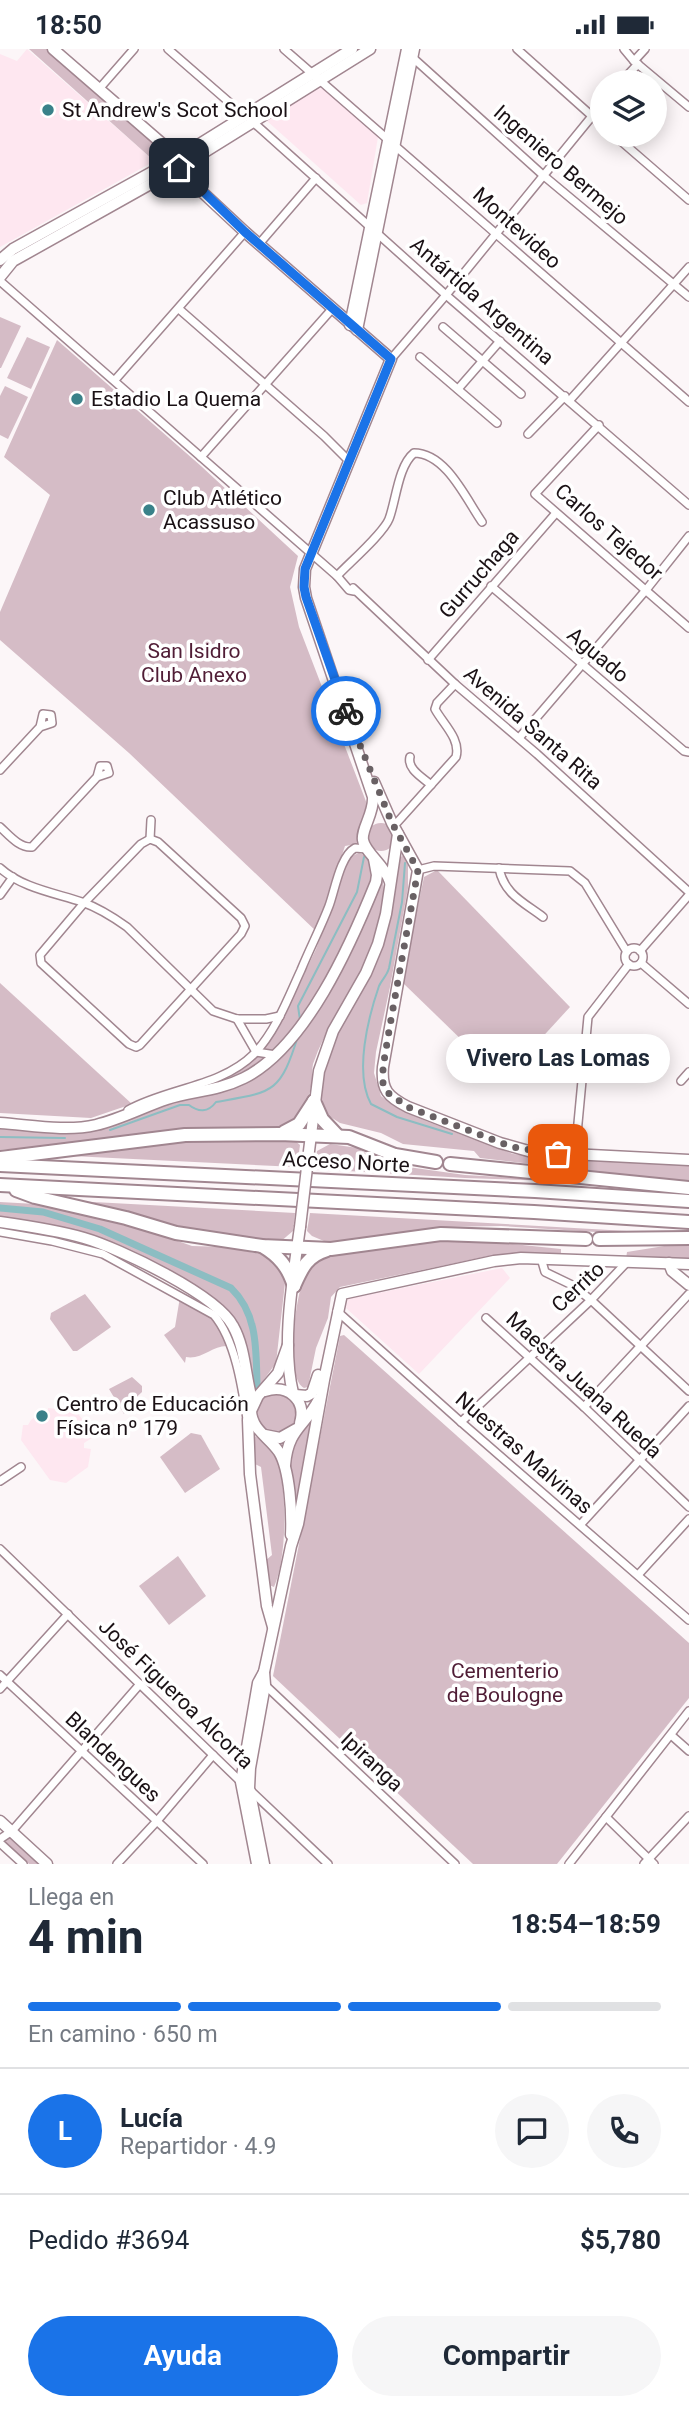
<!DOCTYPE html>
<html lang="es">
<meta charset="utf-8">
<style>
body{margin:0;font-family:Roboto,sans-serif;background:#f6f6f7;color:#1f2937;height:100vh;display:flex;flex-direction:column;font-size:26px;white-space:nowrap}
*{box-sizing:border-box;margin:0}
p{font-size:23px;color:#747a83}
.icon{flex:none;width:38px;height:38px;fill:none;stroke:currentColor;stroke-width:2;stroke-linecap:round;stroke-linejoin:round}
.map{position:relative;height:1815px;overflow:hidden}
.drawer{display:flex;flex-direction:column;background:#fff;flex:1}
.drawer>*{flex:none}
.buttons{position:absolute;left:590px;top:21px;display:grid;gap:14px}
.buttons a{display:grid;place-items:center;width:77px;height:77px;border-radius:50%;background:#fff;box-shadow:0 4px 18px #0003;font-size:35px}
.pin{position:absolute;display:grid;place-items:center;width:60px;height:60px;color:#fff;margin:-30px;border-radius:14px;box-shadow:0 4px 10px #0006}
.courier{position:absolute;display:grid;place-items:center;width:70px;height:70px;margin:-35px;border:5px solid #1a73e8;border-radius:50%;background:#fff;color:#222;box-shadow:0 2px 9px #0007}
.bubble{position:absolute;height:49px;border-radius:24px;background:#fff;box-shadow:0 4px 18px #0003;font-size:23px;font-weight:700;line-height:49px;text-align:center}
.overview em{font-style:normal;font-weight:700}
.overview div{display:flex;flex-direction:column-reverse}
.overview{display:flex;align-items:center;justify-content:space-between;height:119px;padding:0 28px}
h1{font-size:46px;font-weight:700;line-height:52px}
.bar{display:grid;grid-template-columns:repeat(4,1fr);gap:10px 7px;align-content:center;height:84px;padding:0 28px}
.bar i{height:9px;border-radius:5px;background:#e0e1e3}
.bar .current{background:#1a73e8}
.bar p{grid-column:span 4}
.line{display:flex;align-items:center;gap:18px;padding:0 28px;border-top:2px solid #e0e1e3}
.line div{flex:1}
.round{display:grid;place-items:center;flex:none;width:74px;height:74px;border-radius:37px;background:#f6f6f7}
.primary-button{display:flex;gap:14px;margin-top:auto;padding:14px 28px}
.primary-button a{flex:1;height:80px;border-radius:42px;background:#1a73e8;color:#fff;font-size:28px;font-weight:700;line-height:80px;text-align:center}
.primary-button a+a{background:#f6f6f7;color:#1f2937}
.status{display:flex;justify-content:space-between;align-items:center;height:49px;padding:0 35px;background:#fff;direction:ltr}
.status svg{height:19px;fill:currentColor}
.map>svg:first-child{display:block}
.built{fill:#fee7f0}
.green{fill:#d5bcc6}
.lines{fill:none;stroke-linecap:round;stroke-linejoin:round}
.stream{stroke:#8cbdc2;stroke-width:2}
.canal{stroke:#8cbdc2;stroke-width:7}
.street-casing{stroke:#a18690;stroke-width:10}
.secondary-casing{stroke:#a18690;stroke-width:13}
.highway-casing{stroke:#a18690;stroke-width:16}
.street{stroke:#fff;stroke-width:7}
.secondary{stroke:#fff;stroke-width:10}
.highway{stroke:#fff;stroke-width:12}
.secondary-bridge-casing{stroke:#a18690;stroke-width:13;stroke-linecap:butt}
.secondary-bridge{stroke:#fff;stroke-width:10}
.done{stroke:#696164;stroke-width:7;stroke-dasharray:0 12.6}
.route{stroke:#1a73e8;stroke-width:9}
.poi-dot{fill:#398189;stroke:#fff;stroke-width:2.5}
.labels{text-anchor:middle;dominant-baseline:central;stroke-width:7;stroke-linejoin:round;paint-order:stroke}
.poi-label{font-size:21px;fill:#1a1115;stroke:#fff;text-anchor:start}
.street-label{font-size:21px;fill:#1a1115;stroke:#fff}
.park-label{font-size:21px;fill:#501d36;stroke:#fff}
</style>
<div class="status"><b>18:50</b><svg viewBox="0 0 49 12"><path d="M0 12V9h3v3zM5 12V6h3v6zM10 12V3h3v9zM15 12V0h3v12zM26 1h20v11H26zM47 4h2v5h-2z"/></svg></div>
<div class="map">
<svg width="689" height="1815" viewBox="0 0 689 1815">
<rect width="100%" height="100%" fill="#fcf6f8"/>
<g class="built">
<polygon points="27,0 152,110 151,114 0,198 0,5 17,12"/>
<polygon points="318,39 324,40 378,88 367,154 361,156 266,71"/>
<polygon points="502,1219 510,1229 419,1325 346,1259 348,1250"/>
<polygon points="48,1359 76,1362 95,1387 84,1394 84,1399 91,1400 88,1418 66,1434 50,1431 21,1391 23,1376 28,1376 31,1371 43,1361 48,1362"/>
</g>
<g class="green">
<polygon points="29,0 52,0 163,98 152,110"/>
<polygon points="0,268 21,277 1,319 0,319"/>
<polygon points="27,288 50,298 31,340 7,329"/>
<path d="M57 291 201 417 298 507 290 538 299 578 367 755C364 772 356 778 357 795L345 797 317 883 129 704 0 591V563L50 446 4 408Z"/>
<polygon points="5,337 28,348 8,390 0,386 0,347"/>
<circle cx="381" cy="788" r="14"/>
<polygon points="359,804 367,807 371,820 371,830 357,874 313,956 289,990 244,1026 193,1040 241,1021 258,1005 294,946 316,900 349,808"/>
<polygon points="403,806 408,816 408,839 390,938 376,1003 374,1024 381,1047 394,1057 426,1072 513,1105 568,1110 689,1115 689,1133 480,1109 474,1102 403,1095 381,1084 340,1074 329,1067 324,1058 319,1038 329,1000 369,923 399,810"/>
<polygon points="437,821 570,958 503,1031 402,933 424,828"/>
<path d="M381 823C382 830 384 837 384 844 386 858 379 877 374 891 359 935 328 971 313 1015 312 1020 312 1026 312 1031 309 1054 302 1067 283 1079L0 1101V1079L93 1082 172 1052 242 1032 312 968Z"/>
<polygon points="0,934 132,1055 91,1069 0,1064"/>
<polygon points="292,1089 300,1096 297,1118 51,1106 189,1090"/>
<polygon points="330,1095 358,1099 371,1108 394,1116 415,1119 465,1126 616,1134 465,1129 314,1120 317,1102"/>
<polygon points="75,1152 295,1164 293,1182 280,1193 196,1184"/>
<polygon points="0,1153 54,1156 144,1180 192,1197 226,1198 265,1206 277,1216 285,1234 276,1314 260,1336 254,1337 234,1273 133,1206 0,1170"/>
<polygon points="310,1164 627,1182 628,1185 501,1177 443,1178 331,1195 312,1187 307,1182"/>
<path d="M421 1192H485L561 1200V1206L519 1204 489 1207 340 1238 331 1248 328 1269 316 1299 308 1338 304 1339C284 1329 296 1244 305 1226 308 1219 314 1214 320 1211 339 1199 397 1196 421 1192Z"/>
<polygon points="689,1193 689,1212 626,1210 627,1203"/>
<polygon points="85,1245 111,1278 77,1302 73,1302 50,1270 51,1264"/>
<path d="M180 1248 212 1267 219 1275 228 1297C213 1296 202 1311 186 1308L185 1314 164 1286 175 1278Z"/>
<polygon points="344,1286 689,1594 689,1649 557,1815 473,1815 273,1627 340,1287"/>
<polygon points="132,1328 142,1337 142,1343 128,1356 124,1365 109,1340"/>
<circle cx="277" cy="1364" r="20"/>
<polygon points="315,1365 299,1453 296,1454 294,1452 289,1417 292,1398"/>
<polygon points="191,1384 201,1386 220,1420 185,1444 160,1408"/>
<path d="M253 1386C263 1391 275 1403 278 1414 287 1444 287 1509 274 1538L269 1536 265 1512 272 1506 261 1418 255 1415Z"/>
<polygon points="178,1507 206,1547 169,1576 139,1537"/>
<polygon points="8,1788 11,1789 38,1815 29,1815 6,1794 6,1789"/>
</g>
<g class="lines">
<g class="stream">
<path d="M405 814 402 853 389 919C387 927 382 930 379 937 368 969 354 1024 371 1055L397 1068 452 1085"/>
<polyline points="300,971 298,957 357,843 364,808"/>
<path d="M110 1081 180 1056H189C198 1063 208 1064 216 1053 273 1043 280 1045 298 987"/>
<polyline points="0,1088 65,1089"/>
</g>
<path class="canal" d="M0 1159 43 1163 100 1180 231 1239C258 1265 256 1301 257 1336"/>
<defs>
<g id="street">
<polyline points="168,0 245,67"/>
<polyline points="284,0 689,353"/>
<polyline points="517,0 602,76"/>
<polyline points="624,0 634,12 689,58"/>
<polyline points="412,8 544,127 689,248"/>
<polyline points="634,12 645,0"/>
<polyline points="621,33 638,15"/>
<polyline points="99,40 134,0"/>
<polyline points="253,73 446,246 689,456"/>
<polyline points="614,86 689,151"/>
<polyline points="259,195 316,129"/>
<polyline points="0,232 337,527 349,541 354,542"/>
<polyline points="179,260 324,387 348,411"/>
<polyline points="443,278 521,345"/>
<polyline points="420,308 497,374"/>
<polyline points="391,310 446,246 602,55"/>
<polyline points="115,331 245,183"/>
<polyline points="458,340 500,292"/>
<polyline points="570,351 689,218"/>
<polyline points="599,376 535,445 689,579"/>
<polyline points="528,385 565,347"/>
<polyline points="201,408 332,260"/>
<path d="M337 527C349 514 383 485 389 470 396 452 398 417 414 404 446 404 466 450 482 473"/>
<polyline points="491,537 684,702 689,703"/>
<polyline points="353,539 455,635 537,705 689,843"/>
<polyline points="428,611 556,464"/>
<polyline points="519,689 646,541 689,487"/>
<path d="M410 708C407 720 422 728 431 736"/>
<polyline points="0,721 40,678 43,665 51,666 52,674 40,678"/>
<path d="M394 777 456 708C461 690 443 675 435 660L437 654 455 635"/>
<path d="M0 778C9 786 19 799 32 798L97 728 109 724 107 717H100L97 728"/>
<polygon points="150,790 158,793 241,869 245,877 241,885 140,996 136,998 129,995 41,914 40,906 84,854 141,795"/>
<polyline points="150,790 151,771"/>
<path d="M0 819C22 839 55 844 82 853 99 859 113 868 127 878L213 962 237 970H266L280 967"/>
<path d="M499 819C504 845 523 853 543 868"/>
<polyline points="418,821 434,817 570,822 585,834 627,903"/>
<polyline points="0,846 13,828"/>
<circle cx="634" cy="908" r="9"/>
<polyline points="640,902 689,846"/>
<polyline points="641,914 689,955"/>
<polyline points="237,970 256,1003 276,1006"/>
<polyline points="681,1032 689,1023"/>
<path d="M128 1061C167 1039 221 1038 254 1005 276 982 288 949 301 921 310 899 321 878 329 857 335 841 340 807 355 799L367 800"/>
<polyline points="575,1106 588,968 629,915"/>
<path d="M0 1183 52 1192 103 1205 214 1266C235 1291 242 1337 247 1370"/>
<polyline points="541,1209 545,1223 572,1236 591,1251 689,1342"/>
<polyline points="337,1262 461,1373 689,1571"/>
<polyline points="486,1269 584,1358 689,1458"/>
<polyline points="584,1358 689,1245"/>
<polyline points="461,1373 591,1251 627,1213"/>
<polyline points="0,1432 21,1418"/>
<polyline points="581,1475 689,1357"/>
<polyline points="0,1500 241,1733"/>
<polyline points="638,1526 689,1470"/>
<polyline points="0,1626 203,1815"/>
<polyline points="265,1636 455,1815"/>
<polyline points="0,1640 68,1565"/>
<polyline points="671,1686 689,1702"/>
<polyline points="250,1741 328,1815"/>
<polyline points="606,1768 654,1815"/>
<polyline points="0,1790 12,1782 140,1635"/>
<polyline points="0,1794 23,1815"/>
<polyline points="117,1815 157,1772 213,1706"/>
<polyline points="569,1815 689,1662"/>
<polyline points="644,1815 689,1767"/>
</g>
<g id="secondary">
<path d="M53 0 166 98 185 127 245 183 391 310 305 520 304 538 306 549 373 748C374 765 361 780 363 791 365 804 385 816 390 833"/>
<polyline points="0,211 13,200 174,111 352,0"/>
<polyline points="0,228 13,212 179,119 370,0"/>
<polyline points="350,276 407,0"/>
<polyline points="357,281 414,0"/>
<path d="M374 733 392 774 418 821 383 1018C381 1041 388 1048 408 1058L500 1094 532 1103 689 1111"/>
<path d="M0 1074C30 1076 66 1083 96 1076 121 1070 143 1058 167 1050 193 1042 218 1042 244 1029 306 998 351 895 376 833L377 826 374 810"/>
<polyline points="308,1110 319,1022 333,982 366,924 378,895 386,865 398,785"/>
<path d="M0 1173C28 1177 56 1181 84 1189 119 1199 217 1246 233 1277 246 1300 245 1329 253 1354"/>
<polyline points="669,1214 672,1222 689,1236"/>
<path d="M288 1296 278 1324 258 1347 251 1362C252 1381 269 1388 279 1403 290 1421 292 1465 291 1486"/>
<path d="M265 1342C287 1335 307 1350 300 1374"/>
<path d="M293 1344C281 1295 293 1229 300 1178"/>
<polyline points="295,1346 307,1347 312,1344 318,1326"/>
<polyline points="251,1368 248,1371 250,1425 267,1557 273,1578"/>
<polyline points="265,1386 280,1389 296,1380"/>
<path d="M285 1416C288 1379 305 1378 319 1350"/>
<polyline points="0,1772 47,1815"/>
<polyline points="257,1815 241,1733 258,1634 264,1623"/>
<polyline points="264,1815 249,1739 250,1719 265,1636 264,1623 291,1497 298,1475 324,1331 342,1245 494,1212 521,1209 689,1215"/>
</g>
<g id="highway">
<polyline points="314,1052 322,1070 337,1086"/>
<polyline points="284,1083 299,1075 314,1052"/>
<polyline points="0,1109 185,1086 280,1085 349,1088 395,1106 436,1113"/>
<polyline points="450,1115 689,1139"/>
<polyline points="0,1116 535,1142 689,1152"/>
<polyline points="0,1136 534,1163 689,1173"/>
<polyline points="16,1141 35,1148 126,1169 176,1184 262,1197 331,1200 441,1185 586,1190"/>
<polyline points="599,1190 689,1189"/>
<path d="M262 1197C279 1207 288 1218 294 1237"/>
<path d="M294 1237C302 1219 307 1207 327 1201"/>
</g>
</defs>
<use href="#street" class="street-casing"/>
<use href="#secondary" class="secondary-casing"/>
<use href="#highway" class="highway-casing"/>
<use href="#street" class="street"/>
<use href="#secondary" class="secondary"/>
<use href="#highway" class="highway"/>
<defs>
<polyline id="secondary-bridge" points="300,1178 308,1110"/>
</defs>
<use href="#secondary-bridge" class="secondary-bridge-casing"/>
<use href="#secondary-bridge" class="secondary-bridge"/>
</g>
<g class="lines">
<polyline class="done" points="346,662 392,774 418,821 390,976 383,1018 383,1035 387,1043 408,1058 512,1098 558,1105"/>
<polyline class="route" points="179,119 245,183 391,310 305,520 304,538 306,548 346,662"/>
</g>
<g class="poi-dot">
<circle cx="48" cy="61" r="7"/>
<circle cx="77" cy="350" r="7"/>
<circle cx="149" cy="461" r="7"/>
<circle cx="42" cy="1367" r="7"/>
</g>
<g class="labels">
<g class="poi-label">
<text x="62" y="61">St Andrew's Scot School</text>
<text x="91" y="350">Estadio La Quema</text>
<text x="163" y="449">Club Atlético<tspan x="163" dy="24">Acassuso</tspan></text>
<text x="56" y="1355">Centro de Educación<tspan x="56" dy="24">Física nº 179</tspan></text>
</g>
<g class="street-label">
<text transform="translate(561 116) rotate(41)">Ingeniero Bermejo</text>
<text transform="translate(517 179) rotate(42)">Montevideo</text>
<text transform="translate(482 252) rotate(41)">Antártida Argentina</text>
<text transform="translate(609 483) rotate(41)">Carlos Tejedor</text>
<text transform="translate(479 525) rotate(-49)">Gurruchaga</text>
<text transform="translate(598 606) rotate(40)">Aguado</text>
<text transform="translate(533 679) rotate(41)">Avenida Santa Rita</text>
<text transform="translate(346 1113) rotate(3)">Acceso Norte</text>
<text transform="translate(578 1238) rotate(-43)">Cerrito</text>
<text transform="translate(584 1336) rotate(43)">Maestra Juana Rueda</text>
<text transform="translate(524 1404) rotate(41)">Nuestras Malvinas</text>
<text transform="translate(176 1645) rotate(44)">José Figueroa Alcorta</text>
<text transform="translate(113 1708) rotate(43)">Blandengues</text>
<text transform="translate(372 1713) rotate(43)">Ipiranga</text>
</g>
<g class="park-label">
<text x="194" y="602">San Isidro<tspan x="194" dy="24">Club Anexo</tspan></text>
<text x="505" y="1622">Cementerio<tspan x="505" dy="24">de Boulogne</tspan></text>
</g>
</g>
</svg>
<div class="buttons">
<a><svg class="icon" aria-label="layers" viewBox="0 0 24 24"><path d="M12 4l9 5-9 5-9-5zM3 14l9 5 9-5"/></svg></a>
</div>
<div class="pin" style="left:558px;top:1105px;background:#ea580c"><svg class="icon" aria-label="bag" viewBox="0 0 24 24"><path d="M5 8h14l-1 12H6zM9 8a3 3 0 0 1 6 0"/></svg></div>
<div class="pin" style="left:179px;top:119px;background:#1f2937"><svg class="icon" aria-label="home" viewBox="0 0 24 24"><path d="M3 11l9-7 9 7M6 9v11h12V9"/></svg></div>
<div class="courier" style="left:346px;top:662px"><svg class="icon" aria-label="bike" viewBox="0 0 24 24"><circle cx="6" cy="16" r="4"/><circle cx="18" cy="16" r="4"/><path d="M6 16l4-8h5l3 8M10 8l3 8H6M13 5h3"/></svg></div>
<div class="bubble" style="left:446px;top:985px;width:224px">Vivero Las Lomas</div>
</div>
<section class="drawer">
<div class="overview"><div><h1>4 min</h1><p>Llega en</p></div><em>18:54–18:59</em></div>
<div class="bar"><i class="current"></i><i class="current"></i><i class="current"></i><i></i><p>En camino · 650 m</p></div>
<div class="line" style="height:126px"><b class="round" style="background:#1a73e8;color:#fff">L</b><div><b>Lucía</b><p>Repartidor · 4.9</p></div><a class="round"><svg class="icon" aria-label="chat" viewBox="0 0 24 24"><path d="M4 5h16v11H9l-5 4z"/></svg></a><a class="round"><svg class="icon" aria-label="phone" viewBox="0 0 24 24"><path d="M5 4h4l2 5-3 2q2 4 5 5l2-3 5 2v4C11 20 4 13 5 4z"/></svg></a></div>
<div class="line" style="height:91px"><div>Pedido #3694</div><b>$5,780</b></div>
<div class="primary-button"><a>Ayuda</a><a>Compartir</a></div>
</section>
